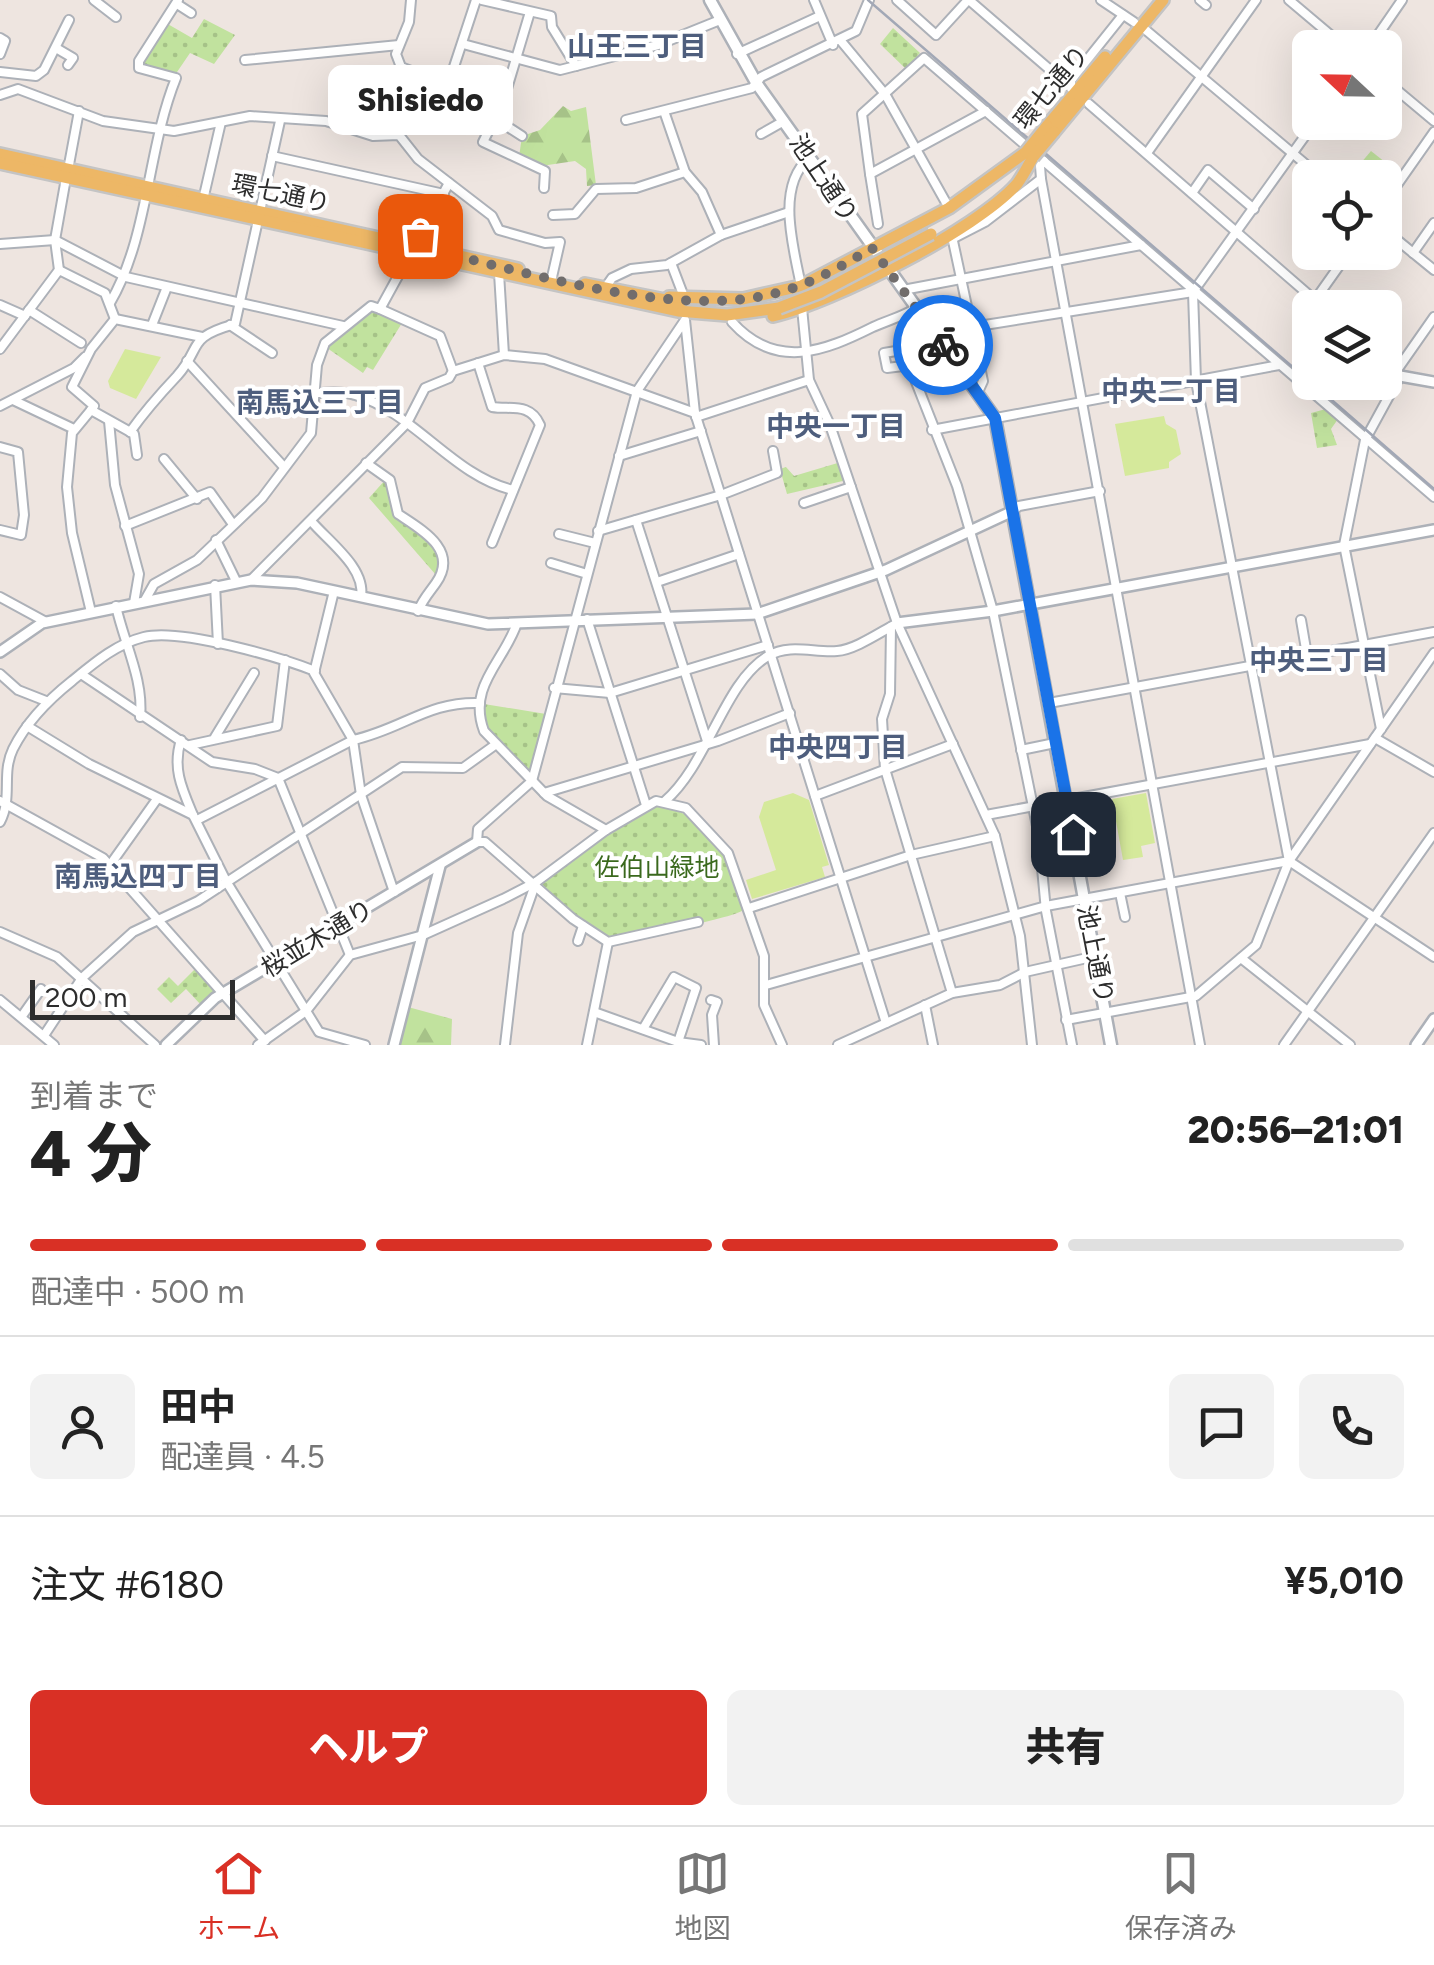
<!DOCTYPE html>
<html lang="ja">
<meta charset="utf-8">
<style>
body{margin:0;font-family:Figtree,"Noto Sans JP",sans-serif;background:#f2f2f2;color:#222;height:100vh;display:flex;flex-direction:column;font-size:38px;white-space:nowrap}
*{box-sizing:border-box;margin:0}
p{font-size:32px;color:#767676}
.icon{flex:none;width:55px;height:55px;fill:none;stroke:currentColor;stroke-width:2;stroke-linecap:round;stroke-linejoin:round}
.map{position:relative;height:1045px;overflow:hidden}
.side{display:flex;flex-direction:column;background:#fff;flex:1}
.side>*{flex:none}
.needle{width:65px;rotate:292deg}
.tools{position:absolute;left:1292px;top:30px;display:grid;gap:20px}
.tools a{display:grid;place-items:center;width:110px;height:110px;border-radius:15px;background:#fff;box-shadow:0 10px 40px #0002;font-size:50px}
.scale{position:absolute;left:30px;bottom:25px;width:205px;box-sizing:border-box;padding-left:10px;border:5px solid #2d2d2d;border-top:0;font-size:28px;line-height:35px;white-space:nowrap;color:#2d2d2d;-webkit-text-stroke:8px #fff;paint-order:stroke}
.pin{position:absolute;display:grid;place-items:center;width:85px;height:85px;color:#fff;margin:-42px;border-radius:20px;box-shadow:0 5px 15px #0006}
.courier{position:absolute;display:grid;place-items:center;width:100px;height:100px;margin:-50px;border:8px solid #1a73e8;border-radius:50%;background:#fff;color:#222;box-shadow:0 2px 12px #0007}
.bubble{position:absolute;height:70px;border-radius:15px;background:#fff;box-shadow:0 10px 40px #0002;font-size:32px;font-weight:800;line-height:70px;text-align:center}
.overview em{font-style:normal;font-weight:800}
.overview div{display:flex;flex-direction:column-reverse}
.overview{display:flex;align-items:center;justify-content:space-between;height:170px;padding:0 30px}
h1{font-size:65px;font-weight:800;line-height:75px}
.bar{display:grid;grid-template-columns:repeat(4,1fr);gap:15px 10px;align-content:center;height:120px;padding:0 30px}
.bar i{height:12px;border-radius:8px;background:#e0e0e0}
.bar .on{background:#d93025}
.bar p{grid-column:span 4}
.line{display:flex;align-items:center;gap:25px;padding:0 30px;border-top:2px solid #e0e0e0}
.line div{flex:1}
.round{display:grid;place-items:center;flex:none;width:105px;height:105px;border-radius:15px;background:#f2f2f2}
.cta{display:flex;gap:20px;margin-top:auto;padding:20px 30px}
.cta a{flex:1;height:115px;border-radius:15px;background:#d93025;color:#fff;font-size:40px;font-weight:800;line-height:115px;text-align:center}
.cta a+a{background:#f2f2f2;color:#222}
.tabs{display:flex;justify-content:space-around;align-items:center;height:140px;border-top:2px solid #e0e0e0;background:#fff;font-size:28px;color:#767676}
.tabs a{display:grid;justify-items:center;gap:5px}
.tabs .on{color:#d93025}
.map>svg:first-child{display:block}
.grass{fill:url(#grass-tufts)}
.forest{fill:url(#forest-firs)}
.park{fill:url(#park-dots)}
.pitch{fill:#d5e99b}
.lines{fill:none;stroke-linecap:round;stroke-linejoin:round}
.minor-casing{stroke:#adb1b8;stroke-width:12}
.tertiary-casing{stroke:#adb1b8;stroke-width:14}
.secondary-casing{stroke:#adb1b8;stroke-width:15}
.primary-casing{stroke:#c4c4c4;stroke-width:16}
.minor{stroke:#fff;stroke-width:8}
.tertiary{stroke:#fff;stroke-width:9}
.secondary{stroke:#fff;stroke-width:10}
.primary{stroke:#edb766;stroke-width:11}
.rail{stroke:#a2a8b6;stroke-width:2.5}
.primary-bridge-casing{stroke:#c4c4c4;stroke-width:16;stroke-linecap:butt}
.primary-bridge{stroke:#edb766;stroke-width:11}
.done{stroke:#716d6c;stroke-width:10;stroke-dasharray:0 18}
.route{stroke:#1a73e8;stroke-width:12}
.labels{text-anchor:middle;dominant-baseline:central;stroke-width:8;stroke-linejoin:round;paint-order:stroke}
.street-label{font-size:25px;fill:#2d2d2d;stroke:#fff}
.park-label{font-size:25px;fill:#3a691d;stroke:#fff}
.neighbourhood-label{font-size:28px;font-weight:bold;fill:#4e5e7d;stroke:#fff}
</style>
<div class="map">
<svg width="1434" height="1045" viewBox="0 0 1434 1045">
<defs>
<pattern id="grass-tufts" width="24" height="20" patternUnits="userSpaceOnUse" patternTransform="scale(2.5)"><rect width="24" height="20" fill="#c1e29e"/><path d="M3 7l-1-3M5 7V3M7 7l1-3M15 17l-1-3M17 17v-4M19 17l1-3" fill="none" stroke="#a6c288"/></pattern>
<pattern id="forest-firs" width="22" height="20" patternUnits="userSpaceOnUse" patternTransform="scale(2.5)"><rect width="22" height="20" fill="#c1e29e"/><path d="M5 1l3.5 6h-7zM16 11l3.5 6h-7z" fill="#a6c288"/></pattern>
<pattern id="park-dots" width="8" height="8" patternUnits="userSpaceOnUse" patternTransform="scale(2.5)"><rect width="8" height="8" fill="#c1e29e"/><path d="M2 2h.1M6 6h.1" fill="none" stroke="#a6c288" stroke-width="1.8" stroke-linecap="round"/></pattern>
</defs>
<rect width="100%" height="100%" fill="#eee5e0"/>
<polygon class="grass" points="1371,151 1390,166 1382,177 1349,177"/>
<g class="forest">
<polygon points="563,106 571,111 586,107 596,185 587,186 586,169 575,161 541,166 519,157 522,136 540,130"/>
<polygon points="408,1007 452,1019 451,1045 398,1045"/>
</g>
<g class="park">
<polygon points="204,19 235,35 214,64 190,53 175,75 139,68 166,23 192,38"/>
<polygon points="893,28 920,53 906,69 880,44"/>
<polygon points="371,308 402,323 373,370 367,367 363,373 327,348 334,336"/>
<polygon points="1326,409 1338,419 1331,429 1337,445 1317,448 1311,413"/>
<polygon points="841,462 847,480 787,494 780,469 786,467 794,476"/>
<polygon points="386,479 396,515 430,539 440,557 436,575 369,498"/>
<polygon points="484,704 546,714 530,773 487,730"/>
<path d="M646 805C712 809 727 855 746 909 726 921 628 938 605 938L574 918 539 881Z"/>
<polygon points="196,968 216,989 202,1006 186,989 171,1003 157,989 169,977 178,986"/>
</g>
<g class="pitch">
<polygon points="125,349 161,357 136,399 110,388 108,381"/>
<polygon points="1164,416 1166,424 1176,430 1181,454 1169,462 1169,468 1125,476 1115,424"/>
<polygon points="793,793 809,800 829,865 822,867 825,877 752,899 746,880 776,870 759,817 764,802"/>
<polygon points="1146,793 1155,843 1141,846 1143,857 1123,860 1112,799"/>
</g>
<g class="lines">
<defs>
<g id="minor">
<polyline points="94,0 116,17"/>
<polyline points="411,0 409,22 396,54 401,67 437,81 522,136"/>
<polyline points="482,0 551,16 552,27 576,66"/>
<polyline points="814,0 833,45"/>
<polyline points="897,0 936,35 968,0"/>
<polyline points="969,0 1063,81 1071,80"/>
<polyline points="1101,0 1134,22"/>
<polyline points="1200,0 1206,5"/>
<polyline points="1289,0 1346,48"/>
<polyline points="177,4 191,13"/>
<polyline points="1141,26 1322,178"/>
<polyline points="0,38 5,41 0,54"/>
<polyline points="841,41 885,94 949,208"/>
<polyline points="463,44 560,70 658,45 720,20"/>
<polyline points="56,48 73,58 68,65"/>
<polyline points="1369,48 1402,0"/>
<polyline points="737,54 820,16"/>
<polyline points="245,60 399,45"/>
<polyline points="0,72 36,76 44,70 69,20"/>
<polyline points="1385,80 1434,121"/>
<polyline points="447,88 476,0"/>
<polyline points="1071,88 1071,80 1123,15"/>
<polyline points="0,95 18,89 103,121 174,131 250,116 326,121 373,136 399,135 418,159 492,216 499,230 545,243 560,242 552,277"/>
<polyline points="1089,104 1324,308"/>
<polyline points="664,111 685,172 702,192 721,235"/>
<polyline points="494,120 483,142 545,171 544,188"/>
<polyline points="626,120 752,88 761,77 856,31 869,0"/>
<polyline points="497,122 530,12"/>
<polyline points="761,134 784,121"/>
<polyline points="1147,153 1256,0"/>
<polyline points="272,156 444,194"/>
<polyline points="68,170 79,111"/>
<polyline points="870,174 862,114 924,58 1434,497"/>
<polyline points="1041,179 1200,1045"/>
<polyline points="1192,193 1208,170 1254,209"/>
<polyline points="203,200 221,122"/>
<polyline points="1385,202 1434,132"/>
<polyline points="553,215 575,214 596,189 636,188 685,172"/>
<polyline points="878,224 870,174 986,111"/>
<polyline points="1385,230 1434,270"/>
<polyline points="952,239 985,222 1041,179 1040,166 1044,161"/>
<polyline points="953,241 983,381 978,392"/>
<polyline points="0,244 55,240 126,277 343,326"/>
<polyline points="1413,253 1434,223"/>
<polyline points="671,263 684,297"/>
<polyline points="59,270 55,240 66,178"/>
<polyline points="499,273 504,355"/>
<path d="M801 286C794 249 775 187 809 158"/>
<polyline points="605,288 612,278 631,269 667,265 721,235 789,212"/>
<polyline points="903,290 1141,245"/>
<polyline points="1193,292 1196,381 1289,861"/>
<polyline points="1315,300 1349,252"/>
<path d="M110 303C149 236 147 150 176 78L139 68V61L178 0"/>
<polyline points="0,305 25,316"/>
<polyline points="802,308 809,380 830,425 897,623 995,836 1020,936 1032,1045"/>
<polyline points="380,309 440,336 453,371"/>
<polyline points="29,310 81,343"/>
<polyline points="904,316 914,377 957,486 993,611 1039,836 1046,911 1072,1045"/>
<path d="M732 322C776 371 825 351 873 327 888 320 902 317 916 308"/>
<polyline points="152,325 167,287"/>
<polyline points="230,325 272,353"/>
<polyline points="941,342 972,327 1193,292 1315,122"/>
<polyline points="0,349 59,270 105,293 115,319"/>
<polyline points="908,349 884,353 887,368 911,365"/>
<polyline points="187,361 284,467"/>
<path d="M478 363 492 407C510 410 530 402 540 425L492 543"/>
<polyline points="1397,370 1434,317"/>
<path d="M317 393C328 393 344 391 355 395 414 412 453 476 513 490"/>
<polyline points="13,400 74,429"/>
<polyline points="0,406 74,368 85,357"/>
<polyline points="91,410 94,406 72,387 91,349 115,319 202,337"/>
<polyline points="696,417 809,380"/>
<polyline points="109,421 115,485 139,574 134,603"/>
<polyline points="932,430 1279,365"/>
<path d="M130 432C145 411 160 394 177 376 203 347 185 338 235 324L280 121"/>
<polyline points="0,447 18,452 24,515 21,535 0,530"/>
<polyline points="619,456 701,431"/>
<polyline points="164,459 197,499"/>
<path d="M366 463 390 480 398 514C422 530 459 550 436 583 429 593 423 599 418 611"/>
<polyline points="804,503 851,487"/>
<polyline points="1013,511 1019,506 1100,491"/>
<polyline points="636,520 707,741"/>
<path d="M311 521C329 542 366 568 361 597"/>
<polyline points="125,526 210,492 232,523"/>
<polyline points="598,531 721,495 777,473 773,451"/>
<polyline points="559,534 595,543"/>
<polyline points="216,540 236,581"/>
<polyline points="551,563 587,574"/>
<polyline points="251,580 407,423 425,388 449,378 453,371 504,355 545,359 695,413"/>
<polyline points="657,582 739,554"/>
<polyline points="215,585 218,644"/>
<polyline points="334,591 314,673 353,740 361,795 394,892"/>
<polyline points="0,597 46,622"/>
<polyline points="145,600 154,584 197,560 262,498 311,433 317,365 325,343 371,306 380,309 449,183"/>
<path d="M116 606C124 643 144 680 140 717"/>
<polyline points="91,612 72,533 67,487 72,433 91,410 134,434 137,455"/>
<polyline points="587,619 646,805"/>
<polyline points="1301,620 1307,655"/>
<path d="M517 623C504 662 467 686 484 731L547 796 606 830"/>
<polyline points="891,627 890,694 882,719 885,769 952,993"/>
<polyline points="0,674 18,690 46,701"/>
<polyline points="81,674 212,762 255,769 278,778 350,955"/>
<polyline points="554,688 610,693 768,645"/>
<polyline points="1049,703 1434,632"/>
<polyline points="27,726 89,764 193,815 226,881 319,1032 365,1045"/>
<polyline points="1381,729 1344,545 1365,440 1400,376 1385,360"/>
<polyline points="215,737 254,673"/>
<polyline points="1375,738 1434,772"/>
<path d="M181 740C172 768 182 789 193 815"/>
<polyline points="190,745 277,726 285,660"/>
<polyline points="1021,750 1055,743"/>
<polyline points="544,793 718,741 790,713"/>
<polyline points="815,796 953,744"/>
<polyline points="0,801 103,858 265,1041"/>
<path d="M665 801C708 764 724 682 768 656 790 643 814 653 837 651 854 650 879 633 894 625"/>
<polyline points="986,815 1370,744"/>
<path d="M197 820 353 740C403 729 428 701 480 703"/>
<path d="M0 822C13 797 1 774 13 749 27 721 48 700 72 681 94 663 116 644 144 637 180 628 279 657 315 671"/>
<polyline points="110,865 157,799"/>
<polyline points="1120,893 1125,917"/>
<polyline points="749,908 911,855 995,836"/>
<polyline points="698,922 608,942 573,919 485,842 477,842 478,829 532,781 637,391 685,320 695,413 886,1023"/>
<polyline points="0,932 57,957 155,1045"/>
<polyline points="578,941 583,926"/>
<polyline points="1241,958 1350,1045"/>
<polyline points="766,985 1046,906 1289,861 1434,957"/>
<polyline points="0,1000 54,1045"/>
<polyline points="711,1000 717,1002 712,1015 714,1045"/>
<polyline points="925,1005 933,1045"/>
<polyline points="594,1012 678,1042 701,1045"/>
<polyline points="22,1016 41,989"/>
<polyline points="1066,1020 1196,996 1256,945 1289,861 1434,653"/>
<polyline points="643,1029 674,977 696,988 678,1042"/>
<polyline points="45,1034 82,978 133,932 198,901 402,767 463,768 495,745"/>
<polyline points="258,1045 306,1011 350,955 423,935 503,899 536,882 606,830 656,801 686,808 728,853 764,956 764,1005 782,1045"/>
<polyline points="505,1045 518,933 536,882"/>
<polyline points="587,1045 608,942"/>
<polyline points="838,1045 952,993 1000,985 1025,972 1096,956"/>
<polyline points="1284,1045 1434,833"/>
</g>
<g id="tertiary">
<polyline points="1400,376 1434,382"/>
<polyline points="897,623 993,611 1434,530"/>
<polyline points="0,652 42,623 251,580 297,583 488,624 757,614 886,570 1013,511"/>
<polyline points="166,1045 215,998 477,842"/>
<polyline points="394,1045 440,866"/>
<polyline points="1416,1045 1434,1019"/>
</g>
<polyline id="secondary" points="710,0 757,84 995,418 1111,1045"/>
<g id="primary">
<polyline points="1047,126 1105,57"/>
<polyline points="1054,132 1163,0"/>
<polyline points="0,154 518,269"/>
<polyline points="0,163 678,311 727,315 779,308"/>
<polyline points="585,284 680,303"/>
<polyline points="669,297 743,299 801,286 949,208 1026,152"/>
<path d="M773 316C833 302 976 230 1017 184 1023 176 1028 166 1033 157"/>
</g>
</defs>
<use href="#minor" class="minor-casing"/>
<use href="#tertiary" class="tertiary-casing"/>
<use href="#secondary" class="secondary-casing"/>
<use href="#primary" class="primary-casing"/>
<use href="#minor" class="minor"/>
<use href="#tertiary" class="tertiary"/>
<use href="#secondary" class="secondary"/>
<use href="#primary" class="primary"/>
<g class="rail">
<polyline points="868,0 1310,382"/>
<polyline points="1311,382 1434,489"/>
</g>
<defs>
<g id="primary-bridge">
<polyline points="1026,152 1047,126"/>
<polyline points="1033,157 1054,132"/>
<polyline points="779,308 821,292 931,234"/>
</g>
</defs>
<use href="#primary-bridge" class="primary-bridge-casing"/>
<use href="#primary-bridge" class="primary-bridge"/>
</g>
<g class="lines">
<path class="done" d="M420 236 415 246C517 269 666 318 768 295 806 287 839 268 872 248L943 345"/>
<polyline class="route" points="943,345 995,418 1073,834"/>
</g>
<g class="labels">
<g class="street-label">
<text transform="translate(1051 87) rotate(-50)">環七通り</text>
<text transform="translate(824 178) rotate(56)">池上通り</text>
<text transform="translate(281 193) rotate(12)">環七通り</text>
<text transform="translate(317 938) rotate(-31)">桜並木通り</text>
<text transform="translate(1096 954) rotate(79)">池上通り</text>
</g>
<g class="park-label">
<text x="657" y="867">佐伯山緑地</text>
</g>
<g class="neighbourhood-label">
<text x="637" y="46">山王三丁目</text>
<text x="1171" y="391">中央二丁目</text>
<text x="320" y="402">南馬込三丁目</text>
<text x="836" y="426">中央一丁目</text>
<text x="1319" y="660">中央三丁目</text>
<text x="838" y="747">中央四丁目</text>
<text x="138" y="876">南馬込四丁目</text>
</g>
</g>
</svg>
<div class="tools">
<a><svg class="needle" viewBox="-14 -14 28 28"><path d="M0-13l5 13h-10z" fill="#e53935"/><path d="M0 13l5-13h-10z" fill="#767676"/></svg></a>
<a><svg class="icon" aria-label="locate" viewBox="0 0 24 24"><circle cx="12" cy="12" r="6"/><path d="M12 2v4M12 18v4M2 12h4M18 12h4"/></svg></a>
<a><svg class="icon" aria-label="layers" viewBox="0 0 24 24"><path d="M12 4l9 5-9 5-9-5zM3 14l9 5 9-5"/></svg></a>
</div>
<div class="scale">200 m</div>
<div class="pin" style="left:420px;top:236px;background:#ea580c"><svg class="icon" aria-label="bag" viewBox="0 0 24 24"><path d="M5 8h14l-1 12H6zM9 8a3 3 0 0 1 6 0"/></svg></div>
<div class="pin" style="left:1073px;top:834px;background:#1f2937"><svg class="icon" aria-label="home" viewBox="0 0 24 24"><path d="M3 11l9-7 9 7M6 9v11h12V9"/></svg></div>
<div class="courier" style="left:943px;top:345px"><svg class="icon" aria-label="bike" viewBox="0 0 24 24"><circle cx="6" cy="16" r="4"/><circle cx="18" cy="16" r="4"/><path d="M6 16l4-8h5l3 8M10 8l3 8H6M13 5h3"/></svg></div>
<div class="bubble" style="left:328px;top:65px;width:185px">Shisiedo</div>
</div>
<section class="side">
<div class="overview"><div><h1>4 分</h1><p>到着まで</p></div><em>20:56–21:01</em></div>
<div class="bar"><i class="on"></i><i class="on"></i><i class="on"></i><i></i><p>配達中 · 500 m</p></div>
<div class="line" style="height:180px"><a class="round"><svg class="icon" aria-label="person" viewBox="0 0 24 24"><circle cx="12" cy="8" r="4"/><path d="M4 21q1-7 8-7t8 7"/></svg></a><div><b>田中</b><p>配達員 · 4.5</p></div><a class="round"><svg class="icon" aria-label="chat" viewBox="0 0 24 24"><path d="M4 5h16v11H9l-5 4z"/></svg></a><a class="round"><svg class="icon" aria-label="phone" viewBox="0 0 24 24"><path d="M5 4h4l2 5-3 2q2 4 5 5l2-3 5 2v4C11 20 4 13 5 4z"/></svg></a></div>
<div class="line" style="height:130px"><div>注文 #6180</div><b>¥5,010</b></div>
<div class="cta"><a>ヘルプ</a><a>共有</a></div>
</section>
<nav class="tabs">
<a class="on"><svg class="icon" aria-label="home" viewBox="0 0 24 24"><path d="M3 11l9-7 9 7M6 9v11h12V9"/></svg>ホーム</a>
<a><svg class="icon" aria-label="map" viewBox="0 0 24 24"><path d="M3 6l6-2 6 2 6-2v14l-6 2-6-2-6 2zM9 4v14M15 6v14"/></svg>地図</a>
<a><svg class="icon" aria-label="saved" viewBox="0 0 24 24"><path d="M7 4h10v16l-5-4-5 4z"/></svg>保存済み</a>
</nav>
